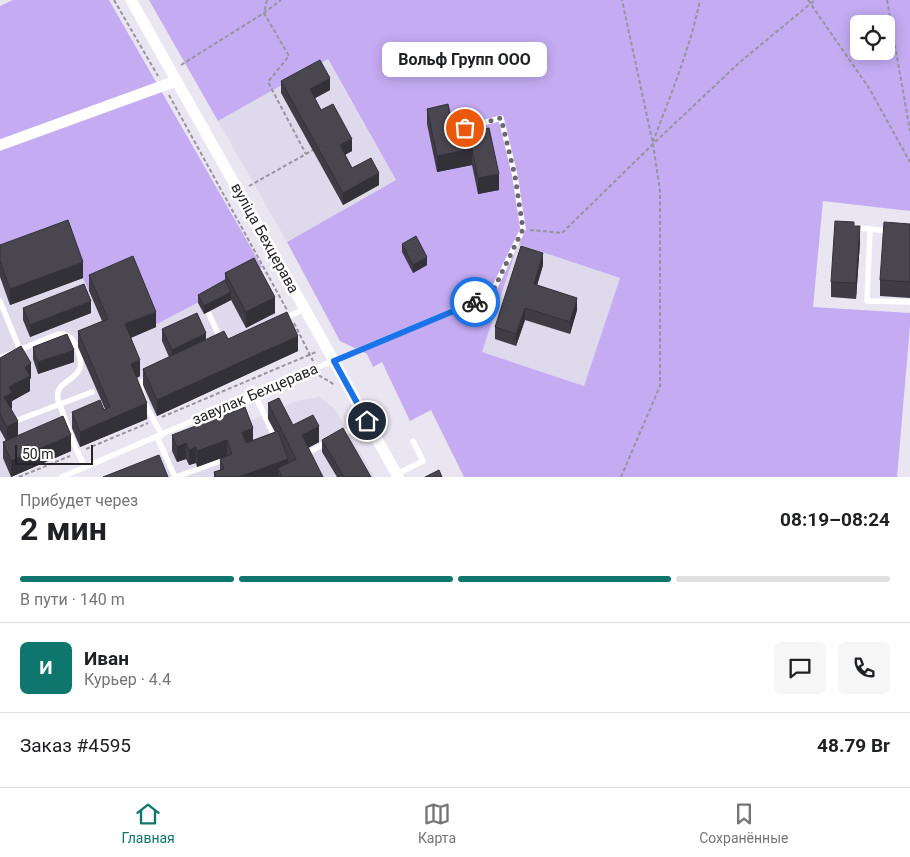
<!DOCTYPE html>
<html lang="ru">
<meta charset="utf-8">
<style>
body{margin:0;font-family:Roboto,sans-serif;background:#f6f6f6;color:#202124;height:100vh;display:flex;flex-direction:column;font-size:19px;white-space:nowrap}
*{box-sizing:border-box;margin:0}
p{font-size:16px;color:#757577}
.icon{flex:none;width:28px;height:28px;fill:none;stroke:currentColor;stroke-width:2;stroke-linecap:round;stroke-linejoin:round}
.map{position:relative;height:477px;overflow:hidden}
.sheet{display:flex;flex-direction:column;background:#fff;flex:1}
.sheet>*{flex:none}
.fabs{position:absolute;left:850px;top:15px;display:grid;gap:10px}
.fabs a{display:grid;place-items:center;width:45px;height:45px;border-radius:8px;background:#fff;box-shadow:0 2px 12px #0003;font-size:25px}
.scale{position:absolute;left:15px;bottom:12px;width:78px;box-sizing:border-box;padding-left:5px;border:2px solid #252328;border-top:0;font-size:14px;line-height:18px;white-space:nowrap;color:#252328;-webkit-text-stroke:4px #fff;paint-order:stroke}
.pin{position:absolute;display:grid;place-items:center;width:42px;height:42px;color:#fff;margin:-21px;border:2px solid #fff;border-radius:50%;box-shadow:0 1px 5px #0007}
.courier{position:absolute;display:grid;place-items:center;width:50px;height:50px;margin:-25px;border:4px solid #1a73e8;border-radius:50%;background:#fff;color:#222;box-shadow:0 1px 6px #0007}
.bubble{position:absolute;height:35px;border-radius:8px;background:#fff;box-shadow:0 2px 12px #0003;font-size:16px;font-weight:700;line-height:35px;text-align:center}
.headline em{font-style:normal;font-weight:700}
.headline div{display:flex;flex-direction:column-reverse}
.headline{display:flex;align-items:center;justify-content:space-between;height:85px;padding:0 20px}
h1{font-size:32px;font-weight:700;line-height:38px}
.bar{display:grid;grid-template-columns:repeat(4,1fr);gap:8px 5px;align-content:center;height:60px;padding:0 20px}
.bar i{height:6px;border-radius:4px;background:#e0e0e0}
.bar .current{background:#0f766e}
.bar p{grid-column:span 4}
.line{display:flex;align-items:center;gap:12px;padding:0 20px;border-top:1px solid #e0e0e0}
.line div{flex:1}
.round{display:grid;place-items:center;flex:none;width:52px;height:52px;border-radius:8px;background:#f6f6f6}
.tab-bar{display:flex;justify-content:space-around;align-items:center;height:70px;border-top:1px solid #e0e0e0;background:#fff;font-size:14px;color:#757577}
.tab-bar a{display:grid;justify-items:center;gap:2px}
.tab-bar .current{color:#0f766e}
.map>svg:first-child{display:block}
.built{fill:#dfd9ec}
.forest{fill:#c4abf2;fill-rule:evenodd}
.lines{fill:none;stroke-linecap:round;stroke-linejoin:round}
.path{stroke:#97949d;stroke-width:2;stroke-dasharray:4 2.5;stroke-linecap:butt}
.lane{stroke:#fff;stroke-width:5.5}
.street{stroke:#fff;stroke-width:11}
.wall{fill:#3f3c45}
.shaded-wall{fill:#333138}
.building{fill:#494650;stroke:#333138}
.done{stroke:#6a676f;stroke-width:5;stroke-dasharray:0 9}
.route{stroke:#1a73e8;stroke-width:6}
.labels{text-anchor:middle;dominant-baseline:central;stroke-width:5;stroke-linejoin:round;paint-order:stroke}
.street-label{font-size:15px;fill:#252328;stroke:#fff}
</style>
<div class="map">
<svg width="910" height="477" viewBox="0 0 910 477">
<rect width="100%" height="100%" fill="#e9e6f2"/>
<g class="built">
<polygon points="327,59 396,180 287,242 218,121"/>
<polygon points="518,244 620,278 584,386 482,352"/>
<polygon points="0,261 254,273 275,313 280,319 239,378 157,416 147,419 11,477 0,477"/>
<polygon points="319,397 334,408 375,477 111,477 172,451 245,423 296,401"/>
</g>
<g class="forest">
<polygon points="13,0 109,0 262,267 254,273 155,325 89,291 83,278 0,261 0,6"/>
<path d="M149 0H910V211L823 201 813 307 910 313V326L897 477H464L431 410 410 421 382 362 373 367 367 354 340 341 287 242 396 180 328 59 218 121ZM859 24H886V51H859ZM518 244 620 278 584 386 482 352Z"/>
</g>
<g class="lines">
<g class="path">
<polyline points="114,0 158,76"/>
<polyline points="267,0 264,13 289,56 268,82 306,154"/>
<polyline points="808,0 869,88 910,162"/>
<polyline points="887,0 910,131"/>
<polyline points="181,65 264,13 281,0"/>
<polyline points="169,95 287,310"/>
<path d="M653 142C670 96 690 49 700 0"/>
<polyline points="249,186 313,150"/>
<polyline points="530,230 562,233 653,144 740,62 815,0"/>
<polyline points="294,323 313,361"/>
<polyline points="319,375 320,376 335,385"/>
<polyline points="162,417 316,352"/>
<polyline points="86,449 148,423"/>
<polyline points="19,477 70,456"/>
<polyline points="621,477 660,386 660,191 653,144 622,0"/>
</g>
<g class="lane">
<polyline points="852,228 870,229"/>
<polyline points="889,231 870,229 867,301 910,302"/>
<polyline points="0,301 20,350"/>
<polyline points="209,314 221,340"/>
<polyline points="282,319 305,309"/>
<path d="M0 358 58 334C63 334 66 334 70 337 76 342 84 362 79 370 73 382 55 382 58 400L76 449 85 467"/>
<path d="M148 377C144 379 141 381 141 386 140 396 156 425 162 435"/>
<polyline points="255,395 275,438"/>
<polyline points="13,422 92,392"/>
<polyline points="340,435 367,421"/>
<polyline points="157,437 175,477"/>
<polyline points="310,457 307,453 328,442"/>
<polyline points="397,474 423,461 413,441"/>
<polyline points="62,477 316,368 491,295 523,229 515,176 501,118 465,128"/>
<polyline points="176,477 223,460"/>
</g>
<g class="street">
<polyline points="131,0 334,361 398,477"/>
<polyline points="0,145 176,81"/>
</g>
</g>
<g class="wall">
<polygon points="281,81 330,90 315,98 321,110 352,151 345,155 352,168 379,185 343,205 281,93"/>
<polygon points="427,109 455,135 489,128 499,190 478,194 472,165 437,172 427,124"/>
<polygon points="910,224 910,298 880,296 880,280"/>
<polygon points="854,226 860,242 856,299 831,297 831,282"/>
<polygon points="402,244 427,265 413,273 402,252"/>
<polygon points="0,245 83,278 10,305 0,277"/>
<polygon points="543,265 537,285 577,310 570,334 525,320 516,346 495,339 495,327"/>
<polygon points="225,273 275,313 246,328 231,300 204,314 198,303 198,295 225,280"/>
<polygon points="89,275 156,327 131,338 140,376 137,378 147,419 80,447 72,428 72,412 105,409 78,347 78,331 102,321 89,291"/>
<polygon points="23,308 91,313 30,337 23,320"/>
<polygon points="162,329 206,340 228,339 298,351 157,416 143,385 143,369 169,357 162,341"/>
<polygon points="33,347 74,362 38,374 33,359"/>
<polygon points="0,358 31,378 30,379 30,391 12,401 12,408 11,409 18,436 71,451 11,477 3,458 3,442 6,441 0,430"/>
<polygon points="268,403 293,425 319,442 308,448 323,477 214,477 214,472 220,470 220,459 227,456 197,467 196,463 189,465 186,459 177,462 172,451 172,435 253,440 275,432 268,419"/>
<polygon points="322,440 371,477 337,477 322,452"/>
</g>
<g class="shaded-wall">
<polygon points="330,78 330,90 310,101 310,89"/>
<polygon points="352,139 352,151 340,157 340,145"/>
<polygon points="472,149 472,165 437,172 437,156"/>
<polygon points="379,173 379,185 343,205 343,193"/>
<polygon points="499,174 499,190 478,194 478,178"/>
<polygon points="860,226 860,242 856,299 856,283"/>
<polygon points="543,253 543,265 534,296 534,284"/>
<polygon points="427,257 427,265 413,273 413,265"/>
<polygon points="83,262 83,278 10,305 10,289"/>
<polygon points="231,292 231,300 204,314 204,306"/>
<polygon points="275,297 275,313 246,328 246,312"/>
<polygon points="577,298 577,310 570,334 570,322"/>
<polygon points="91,301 91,313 30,337 30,325"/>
<polygon points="525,308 525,320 516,346 516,334"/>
<polygon points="156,312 156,327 125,340 125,324"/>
<polygon points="206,333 206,345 172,362 172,350"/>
<polygon points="298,336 298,351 157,416 157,400"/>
<polygon points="74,350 74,362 38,374 38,362"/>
<polygon points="140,360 140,376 131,380 131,364"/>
<polygon points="31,363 31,378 30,379 30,391 12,401 12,408 4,413 4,397 9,387 25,367"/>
<polygon points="147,403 147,419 80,447 80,432"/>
<polygon points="18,421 18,437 7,443 7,427"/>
<polygon points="319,426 319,442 302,451 302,435"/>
<polygon points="253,428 253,443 242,448 242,432"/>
<polygon points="71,435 71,451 11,477 11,461"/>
<polygon points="227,440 227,456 197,467 197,451"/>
<polygon points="186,443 186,459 177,462 177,447"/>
<polygon points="196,447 196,463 189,465 189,450"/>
<polygon points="288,459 288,474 278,468 278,477 239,477"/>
</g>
<g class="building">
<polygon points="320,60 330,78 310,89 321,110 333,104 352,139 340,145 352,168 371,158 379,173 343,193 281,81"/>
<polygon points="448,104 455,135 489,128 499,174 478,178 472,149 437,156 427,109"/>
<polygon points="68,220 83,262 10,289 0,261 0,245"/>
<polygon points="835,221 854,222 854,226 860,226 856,283 831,282"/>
<polygon points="884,222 910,224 910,282 880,280"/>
<polygon points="416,236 427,257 413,265 402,244"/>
<polygon points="521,246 543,253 534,284 577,298 570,322 525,308 516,334 495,327"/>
<polygon points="133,256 156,312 125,324 140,360 131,364 147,403 80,432 72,412 100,400 104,410 110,407 78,331 108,319 89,275"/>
<polygon points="254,258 275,297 246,312 225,273"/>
<polygon points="225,280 231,292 204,306 198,295"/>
<polygon points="84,284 91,301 30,325 23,308"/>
<polygon points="287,312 298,336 157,400 143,369 224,331 228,339"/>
<polygon points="197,313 206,333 172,350 162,329"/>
<polygon points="67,334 74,350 38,362 33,347"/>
<polygon points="21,346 31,363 25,367 30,376 9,387 12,393 4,397 18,421 7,427 0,414 0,358"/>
<polygon points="279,398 293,425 313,415 319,426 302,435 323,477 282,477 278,468 296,459 268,403"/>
<polygon points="245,407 253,428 242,432 246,443 278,431 288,459 239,477 216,477 214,472 224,469 220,459 232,454 227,440 197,451 196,447 189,450 186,443 177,447 172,435"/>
<polygon points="63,416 71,435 11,461 3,442"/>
<polygon points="343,428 371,477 344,477 322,440"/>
<polygon points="159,455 168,477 103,477"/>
<polygon points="439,470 442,477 425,477"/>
</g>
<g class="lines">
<polyline class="done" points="465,128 501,118 515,176 523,229 491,295 475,302"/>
<polyline class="route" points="367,421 334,361 475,302"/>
</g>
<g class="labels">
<g class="street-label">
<text transform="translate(265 238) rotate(61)">вуліца Бехцерава</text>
<text transform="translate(255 394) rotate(-23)">завулак Бехцерава</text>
</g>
</g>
</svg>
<div class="fabs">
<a><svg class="icon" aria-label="locate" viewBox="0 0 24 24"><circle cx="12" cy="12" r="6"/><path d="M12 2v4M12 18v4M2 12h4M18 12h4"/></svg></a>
</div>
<div class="scale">50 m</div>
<div class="pin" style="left:465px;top:128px;background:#ea580c"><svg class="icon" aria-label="bag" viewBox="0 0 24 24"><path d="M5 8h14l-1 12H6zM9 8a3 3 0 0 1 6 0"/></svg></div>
<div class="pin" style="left:367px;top:421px;background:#1f2937"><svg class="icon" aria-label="home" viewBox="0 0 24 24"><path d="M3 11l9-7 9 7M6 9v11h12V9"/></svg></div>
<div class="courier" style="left:475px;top:302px"><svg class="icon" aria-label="bike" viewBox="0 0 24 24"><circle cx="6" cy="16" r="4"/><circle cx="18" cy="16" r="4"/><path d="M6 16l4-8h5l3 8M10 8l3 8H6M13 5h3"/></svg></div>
<div class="bubble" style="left:382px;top:42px;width:165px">Вольф Групп ООО</div>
</div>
<section class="sheet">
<div class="headline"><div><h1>2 мин</h1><p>Прибудет через</p></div><em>08:19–08:24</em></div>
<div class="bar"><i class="current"></i><i class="current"></i><i class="current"></i><i></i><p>В пути · 140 m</p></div>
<div class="line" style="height:90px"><b class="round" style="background:#0f766e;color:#fff">И</b><div><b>Иван</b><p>Курьер · 4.4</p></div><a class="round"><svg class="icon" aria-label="chat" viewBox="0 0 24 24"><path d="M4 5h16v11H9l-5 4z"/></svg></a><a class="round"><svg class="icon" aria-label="phone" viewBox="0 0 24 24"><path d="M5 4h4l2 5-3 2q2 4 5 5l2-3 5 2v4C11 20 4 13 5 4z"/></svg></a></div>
<div class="line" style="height:65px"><div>Заказ #4595</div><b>48.79 Br</b></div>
</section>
<nav class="tab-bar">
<a class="current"><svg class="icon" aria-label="home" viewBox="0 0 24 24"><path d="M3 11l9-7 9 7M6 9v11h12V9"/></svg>Главная</a>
<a><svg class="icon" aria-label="map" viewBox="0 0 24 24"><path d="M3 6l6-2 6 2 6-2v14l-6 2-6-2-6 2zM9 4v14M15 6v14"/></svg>Карта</a>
<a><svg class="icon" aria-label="saved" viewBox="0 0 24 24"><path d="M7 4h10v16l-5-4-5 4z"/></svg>Сохранённые</a>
</nav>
